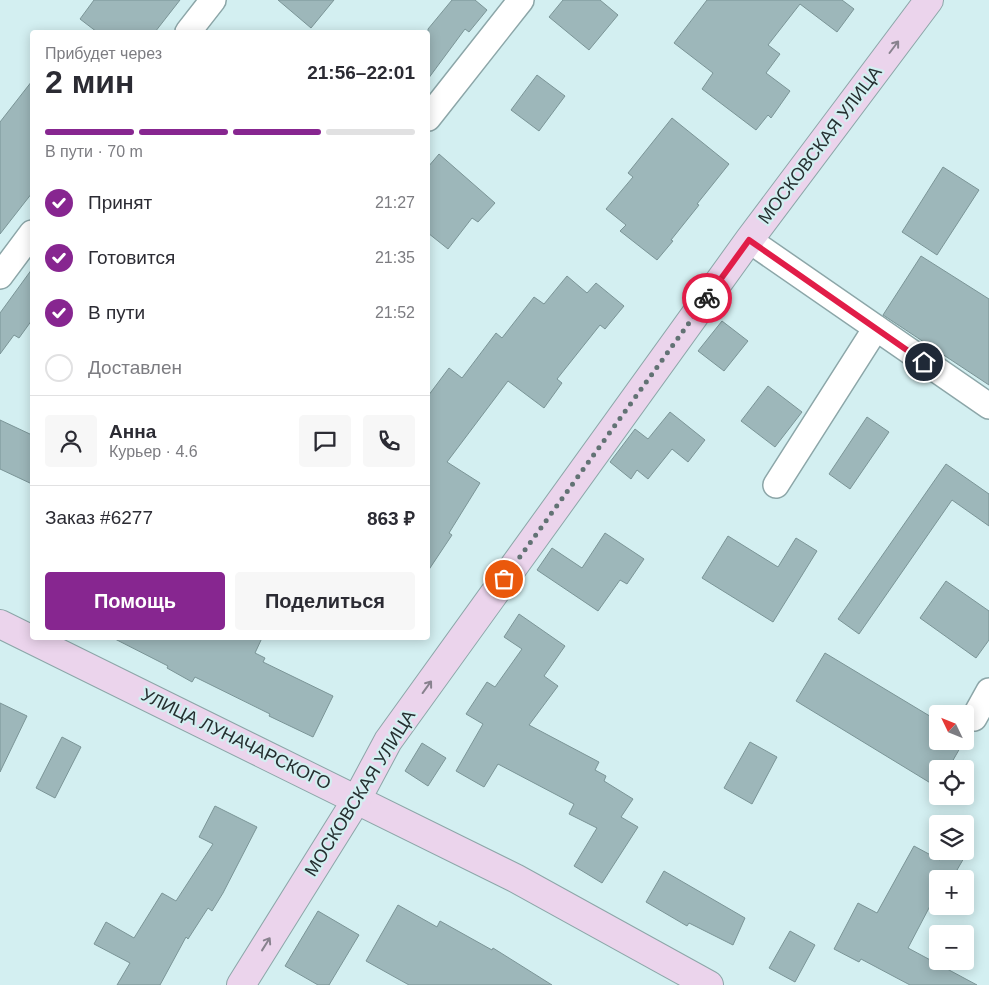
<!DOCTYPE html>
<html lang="ru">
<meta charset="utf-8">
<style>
body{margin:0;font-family:Helvetica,sans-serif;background:#f7f7f7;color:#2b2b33;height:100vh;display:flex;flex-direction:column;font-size:19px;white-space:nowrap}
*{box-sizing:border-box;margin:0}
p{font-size:16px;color:#7c7c81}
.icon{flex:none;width:28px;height:28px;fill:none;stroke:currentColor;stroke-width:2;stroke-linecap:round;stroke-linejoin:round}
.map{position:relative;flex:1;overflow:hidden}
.details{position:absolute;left:30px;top:30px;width:400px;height:610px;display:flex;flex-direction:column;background:#fff;border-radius:5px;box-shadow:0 2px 12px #0003}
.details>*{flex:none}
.needle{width:32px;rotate:313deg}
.buttons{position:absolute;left:929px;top:705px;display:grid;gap:10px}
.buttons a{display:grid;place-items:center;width:45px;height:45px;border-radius:5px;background:#fff;box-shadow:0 2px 12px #0003;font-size:25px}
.pin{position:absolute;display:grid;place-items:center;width:42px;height:42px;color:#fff;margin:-21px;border:2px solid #fff;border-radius:50%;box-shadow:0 1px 5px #0007}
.courier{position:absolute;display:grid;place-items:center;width:50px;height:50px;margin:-25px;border:4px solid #e11d48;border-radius:50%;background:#fff;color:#222;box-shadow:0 1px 6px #0007}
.overview em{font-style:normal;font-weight:700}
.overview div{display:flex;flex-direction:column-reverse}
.overview{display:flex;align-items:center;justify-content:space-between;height:85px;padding:0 15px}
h1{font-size:32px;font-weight:700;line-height:38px}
.bar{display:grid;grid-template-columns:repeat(4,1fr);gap:8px 5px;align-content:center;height:60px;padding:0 15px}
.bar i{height:6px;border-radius:4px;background:#e1e1e2}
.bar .selected{background:#872690}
.bar p{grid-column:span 4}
.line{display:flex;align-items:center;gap:12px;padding:0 15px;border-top:1px solid #e1e1e2}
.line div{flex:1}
.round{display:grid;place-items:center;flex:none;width:52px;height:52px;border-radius:5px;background:#f7f7f7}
ol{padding:0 15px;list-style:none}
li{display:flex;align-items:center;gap:15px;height:55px}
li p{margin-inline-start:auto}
li .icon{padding:5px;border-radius:50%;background:#872690;color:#fff;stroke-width:4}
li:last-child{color:#7c7c81}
li i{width:28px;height:28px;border:2px solid #e1e1e2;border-radius:50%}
.cta{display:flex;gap:10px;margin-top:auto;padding:10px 15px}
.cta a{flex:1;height:58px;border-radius:5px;background:#872690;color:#fff;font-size:20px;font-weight:700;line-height:58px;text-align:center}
.cta a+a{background:#f7f7f7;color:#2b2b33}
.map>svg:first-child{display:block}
.building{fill:#9db7ba;stroke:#7b9597}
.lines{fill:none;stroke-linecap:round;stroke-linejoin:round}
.street-casing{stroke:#8ca6a8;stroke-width:28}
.secondary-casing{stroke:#8ca6a8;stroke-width:30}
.street{stroke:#fff;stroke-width:25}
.secondary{stroke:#ebd4ec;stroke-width:28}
.oneway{stroke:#88828e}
.done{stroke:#627274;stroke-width:5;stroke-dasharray:0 9}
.route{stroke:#e11d48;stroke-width:6}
.labels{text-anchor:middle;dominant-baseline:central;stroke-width:4.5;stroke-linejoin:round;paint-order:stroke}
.street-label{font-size:18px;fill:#252f30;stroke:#d3eff1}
</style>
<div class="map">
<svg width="989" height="985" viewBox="0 0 989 985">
<rect width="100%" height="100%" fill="#d3eff1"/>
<g class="building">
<polygon points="94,0 180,0 155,32 97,32 80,19"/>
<polygon points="278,0 334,0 311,28"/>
<polygon points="452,0 475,0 487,10 469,32 465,29 428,79 428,29"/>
<polygon points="563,0 600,0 618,15 589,50 549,17"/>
<polygon points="707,0 842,0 854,9 837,32 800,4 768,45 780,54 766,73 790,91 771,118 768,115 756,130 702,89 713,73 674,43"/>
<polygon points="537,75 565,96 539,131 511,110"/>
<polygon points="32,81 32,193 0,234 0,122"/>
<polygon points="672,118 729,164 697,204 699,205 671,240 673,241 657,260 620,231 626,225 606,209 633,177 628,173"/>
<polygon points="439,154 495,203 478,222 472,218 448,249 428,233 428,167"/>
<polygon points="943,167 979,190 937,255 902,232"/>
<polygon points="921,256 989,299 989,385 883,315"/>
<polygon points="32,269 32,320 19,338 14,335 0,354 0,313"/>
<polygon points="567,276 587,293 596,283 624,306 605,329 600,325 557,379 562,383 544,408 508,381 447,462 480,483 449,533 452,535 428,571 428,396 449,368 462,378 496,333 502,338 534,297 544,304"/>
<polygon points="722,321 748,341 724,371 698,351"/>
<polygon points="768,386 802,412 775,447 741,421"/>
<polygon points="670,412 705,440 688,462 672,449 648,479 637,470 631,479 610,462 635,429 648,439"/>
<polygon points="867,417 889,432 850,489 829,474"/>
<polygon points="0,420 32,435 32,484 0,469"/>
<polygon points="946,464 989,494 989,526 952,500 859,634 838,619"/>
<polygon points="605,533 644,559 627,584 620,580 598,611 537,570 552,548 582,568"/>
<polygon points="728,536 778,567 796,538 817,551 773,622 702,578"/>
<polygon points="946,581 989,611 989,640 976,658 920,618"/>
<polygon points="519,614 565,646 544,676 558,686 529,725 599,762 595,770 606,776 604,781 633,799 621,817 638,827 602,883 574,866 597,828 569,814 574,804 498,764 484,787 456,771 483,724 466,714 487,682 495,687 522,649 504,637"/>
<polygon points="113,638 262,638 255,653 265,658 263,662 333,696 313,737 269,716 270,714 195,677 192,682 167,668 168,666"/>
<polygon points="825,653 938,721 938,741 964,741 948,769 938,769 937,787 796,701"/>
<polygon points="0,703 27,716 0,772"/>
<polygon points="62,737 81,747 55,798 36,788"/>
<polygon points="750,742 777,757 752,804 724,788"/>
<polygon points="422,743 446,758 428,786 405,771"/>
<polygon points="215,806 257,827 223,893 212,911 208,908 188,939 186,937 160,985 117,985 130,963 94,944 106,922 134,938 162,893 176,901 213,844 199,837"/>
<polygon points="914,846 940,860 945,851 968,851 957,870 974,879 938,879 938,910 930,906 908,948 977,985 910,985 861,959 859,962 834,949 858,903 877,913"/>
<polygon points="664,871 745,918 733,945 689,923 687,926 646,902"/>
<polygon points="398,905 437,927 440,921 492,950 493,948 552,985 409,985 366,961"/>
<polygon points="318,911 359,935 329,985 318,985 285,966"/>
<polygon points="790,931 815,945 795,982 769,968"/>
</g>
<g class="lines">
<defs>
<g id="street">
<polyline points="188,32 213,0"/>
<polyline points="428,118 521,0"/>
<polyline points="749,240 989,406"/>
<polyline points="0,276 32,233"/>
<polyline points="776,485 876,328"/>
<polyline points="974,718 989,691"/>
</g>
<g id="secondary">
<polyline points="0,624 515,878 709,985"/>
<polyline points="241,985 357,799 388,741 749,240 929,0"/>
</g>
</defs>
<use href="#street" class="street-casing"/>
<use href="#secondary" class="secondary-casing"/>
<use href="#street" class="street"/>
<use href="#secondary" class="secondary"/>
</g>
<defs><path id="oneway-shaft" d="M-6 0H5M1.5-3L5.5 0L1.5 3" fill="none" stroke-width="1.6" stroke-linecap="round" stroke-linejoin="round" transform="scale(1.25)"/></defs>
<g class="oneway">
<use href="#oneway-shaft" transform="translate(894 47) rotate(-53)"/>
<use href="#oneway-shaft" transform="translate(427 687) rotate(-54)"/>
<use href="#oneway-shaft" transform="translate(266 944) rotate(-58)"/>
</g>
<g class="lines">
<polyline class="done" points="504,579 707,298"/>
<polyline class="route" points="707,298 749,240 924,362"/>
</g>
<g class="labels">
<g class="street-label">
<text transform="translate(820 145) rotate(-53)">МОСКОВСКАЯ УЛИЦА</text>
<text transform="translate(236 739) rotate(26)">УЛИЦА ЛУНАЧАРСКОГО</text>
<text transform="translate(360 793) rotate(-58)">МОСКОВСКАЯ УЛИЦА</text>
</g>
</g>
</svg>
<div class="buttons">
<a><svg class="needle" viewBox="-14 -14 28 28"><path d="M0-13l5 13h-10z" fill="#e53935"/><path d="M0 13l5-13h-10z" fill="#7c7c81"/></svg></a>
<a><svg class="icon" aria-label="locate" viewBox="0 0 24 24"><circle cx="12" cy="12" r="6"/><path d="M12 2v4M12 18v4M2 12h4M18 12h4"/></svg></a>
<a><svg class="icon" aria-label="layers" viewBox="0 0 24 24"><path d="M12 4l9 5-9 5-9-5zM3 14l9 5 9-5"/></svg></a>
<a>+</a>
<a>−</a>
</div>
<div class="pin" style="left:504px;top:579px;background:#ea580c"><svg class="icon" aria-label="bag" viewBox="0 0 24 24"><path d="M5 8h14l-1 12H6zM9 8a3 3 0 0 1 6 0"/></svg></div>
<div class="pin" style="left:924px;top:362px;background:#1f2937"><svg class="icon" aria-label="home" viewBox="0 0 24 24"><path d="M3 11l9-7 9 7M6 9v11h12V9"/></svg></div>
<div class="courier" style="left:707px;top:298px"><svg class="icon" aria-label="bike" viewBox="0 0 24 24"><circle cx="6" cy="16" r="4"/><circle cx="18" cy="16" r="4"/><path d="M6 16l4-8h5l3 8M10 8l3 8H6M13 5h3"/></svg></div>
<section class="details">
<div class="overview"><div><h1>2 мин</h1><p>Прибудет через</p></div><em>21:56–22:01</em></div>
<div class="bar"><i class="selected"></i><i class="selected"></i><i class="selected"></i><i></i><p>В пути · 70 m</p></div>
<ol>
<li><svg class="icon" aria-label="check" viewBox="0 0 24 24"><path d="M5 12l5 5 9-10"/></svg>Принят<p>21:27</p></li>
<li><svg class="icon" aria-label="check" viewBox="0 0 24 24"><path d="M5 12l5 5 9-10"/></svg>Готовится<p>21:35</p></li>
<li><svg class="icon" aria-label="check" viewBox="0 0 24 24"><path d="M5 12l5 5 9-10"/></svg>В пути<p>21:52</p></li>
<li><i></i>Доставлен</li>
</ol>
<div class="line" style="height:90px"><a class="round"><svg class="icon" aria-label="person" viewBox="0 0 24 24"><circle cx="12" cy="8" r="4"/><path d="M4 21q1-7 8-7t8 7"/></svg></a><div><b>Анна</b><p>Курьер · 4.6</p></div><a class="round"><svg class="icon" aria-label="chat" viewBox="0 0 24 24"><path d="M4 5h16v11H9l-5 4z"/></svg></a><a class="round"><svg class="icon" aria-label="phone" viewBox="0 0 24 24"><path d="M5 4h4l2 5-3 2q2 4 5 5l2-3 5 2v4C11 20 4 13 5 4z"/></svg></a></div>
<div class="line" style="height:65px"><div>Заказ #6277</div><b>863 ₽</b></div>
<div class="cta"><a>Помощь</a><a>Поделиться</a></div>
</section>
</div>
